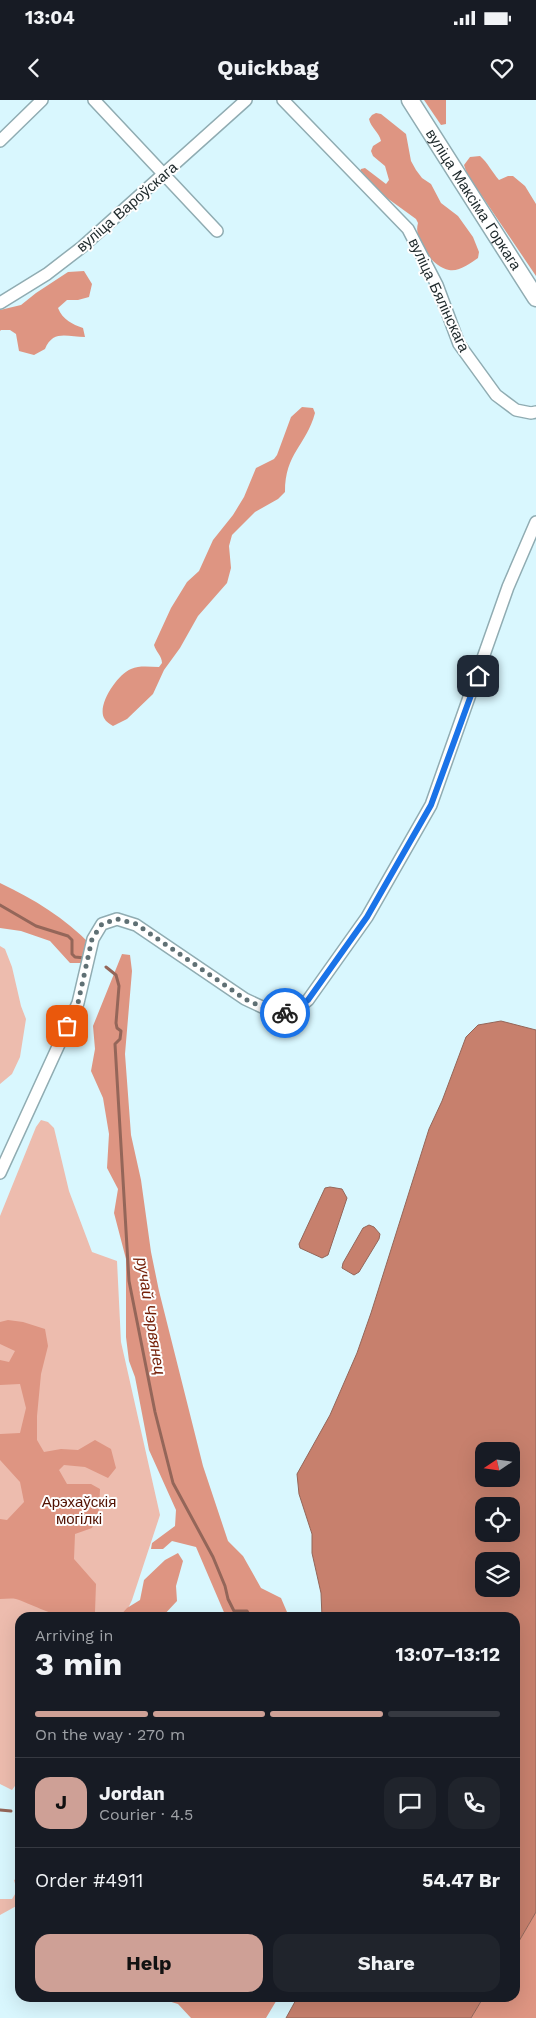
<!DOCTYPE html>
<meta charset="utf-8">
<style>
body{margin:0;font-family:"Work Sans",sans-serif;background:#20242c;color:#f1f3f6;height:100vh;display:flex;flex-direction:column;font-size:19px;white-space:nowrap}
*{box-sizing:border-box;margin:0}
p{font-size:16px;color:#9ea1a6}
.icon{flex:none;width:28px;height:28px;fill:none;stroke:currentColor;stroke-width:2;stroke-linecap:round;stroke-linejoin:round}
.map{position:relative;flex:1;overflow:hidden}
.side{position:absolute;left:15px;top:1512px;width:505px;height:390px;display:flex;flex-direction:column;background:#171b24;border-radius:15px;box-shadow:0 5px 20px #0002}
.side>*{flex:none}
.needle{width:32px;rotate:257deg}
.tools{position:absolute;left:475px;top:1342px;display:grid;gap:10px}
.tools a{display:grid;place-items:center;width:45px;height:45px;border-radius:10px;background:#171b24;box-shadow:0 5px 20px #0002;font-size:25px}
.pin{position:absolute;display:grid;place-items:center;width:42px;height:42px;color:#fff;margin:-21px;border-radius:10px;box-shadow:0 2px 8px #0006}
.courier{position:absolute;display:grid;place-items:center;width:50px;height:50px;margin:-25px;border:4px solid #1a73e8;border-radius:50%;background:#fff;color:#222;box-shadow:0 1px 6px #0007}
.head em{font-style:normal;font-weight:700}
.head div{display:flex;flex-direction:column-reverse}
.head{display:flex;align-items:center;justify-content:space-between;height:85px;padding:0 20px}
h1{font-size:32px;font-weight:700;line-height:38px}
.bar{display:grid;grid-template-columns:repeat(4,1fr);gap:8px 5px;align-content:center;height:60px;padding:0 20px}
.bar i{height:6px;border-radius:4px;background:#363941}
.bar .current{background:#cea096}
.bar p{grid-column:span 4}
.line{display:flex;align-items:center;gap:12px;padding:0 20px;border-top:1px solid #363941}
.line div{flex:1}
.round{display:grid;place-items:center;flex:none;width:52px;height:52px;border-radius:15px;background:#20242c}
.action{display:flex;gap:10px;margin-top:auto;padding:10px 20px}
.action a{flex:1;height:58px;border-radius:15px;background:#cea096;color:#111;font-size:20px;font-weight:700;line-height:58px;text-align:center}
.action a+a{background:#20242c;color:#f1f3f6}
.status{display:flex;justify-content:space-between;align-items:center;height:35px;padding:0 25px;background:#171b24;direction:ltr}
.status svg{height:14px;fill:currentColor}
header{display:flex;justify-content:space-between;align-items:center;height:65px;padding:0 20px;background:#171b24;font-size:22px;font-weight:700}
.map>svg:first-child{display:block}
.green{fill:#edbcae}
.forest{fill:#de9582}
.water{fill:#c7806d;stroke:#946659;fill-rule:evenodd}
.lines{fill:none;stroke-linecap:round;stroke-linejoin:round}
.stream{stroke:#946659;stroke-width:3}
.minor-casing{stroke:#90acb2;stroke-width:14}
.secondary-casing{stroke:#90acb2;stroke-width:19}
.minor{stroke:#fff;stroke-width:11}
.secondary{stroke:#fff;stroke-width:16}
.done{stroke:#5f7074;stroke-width:5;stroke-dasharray:0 9}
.route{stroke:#1a73e8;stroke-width:6}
.labels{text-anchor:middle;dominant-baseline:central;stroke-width:4;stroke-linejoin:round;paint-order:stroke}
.street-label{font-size:15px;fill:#1d282a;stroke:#fefefe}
.park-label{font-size:15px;fill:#511101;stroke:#fefefe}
.water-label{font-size:16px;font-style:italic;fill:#752008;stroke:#fefefe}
</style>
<div class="status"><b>13:04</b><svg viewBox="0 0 49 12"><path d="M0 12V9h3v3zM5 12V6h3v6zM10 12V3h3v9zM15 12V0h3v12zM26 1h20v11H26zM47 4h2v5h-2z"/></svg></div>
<header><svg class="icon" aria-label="back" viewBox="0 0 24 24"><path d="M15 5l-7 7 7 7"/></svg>Quickbag<svg class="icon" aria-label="heart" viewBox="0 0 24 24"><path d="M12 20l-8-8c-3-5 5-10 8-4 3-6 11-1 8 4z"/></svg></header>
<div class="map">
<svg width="536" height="1918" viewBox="0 0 536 1918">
<rect width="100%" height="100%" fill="#d9f7fe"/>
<g class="green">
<polygon points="0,846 5,849 12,867 21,906 26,919 20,957 12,974 0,984"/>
<polygon points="41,1020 48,1022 54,1028 69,1091 92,1152 117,1161 121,1242 160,1415 132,1500 124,1517 20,1518 20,1679 12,1690 0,1684 0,1116 36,1027"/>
<polygon points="18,1778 20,1780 20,1804 0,1815 0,1799 12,1799 17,1791 14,1780"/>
</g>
<g class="forest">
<polygon points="424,0 446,0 446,24 441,25"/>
<path d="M376 13 381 14 406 34 411 61 416 70 422 78 431 84 441 103 458 116 473 137 479 152 478 158C471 163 459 172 449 170 432 167 413 140 418 123L416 119 365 82 359 74 361 69 365 68 386 84 389 80 385 66 373 56 371 51 373 46 381 41C379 32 371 28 369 19L372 15Z"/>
<path d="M480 56C488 63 492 72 499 80L508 76H513L525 86 536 104V176L467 74 464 65 470 57Z"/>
<path d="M84 171 92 184 89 197 78 200H67L58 208C63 220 72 224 83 228L85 237C68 237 53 229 45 249L34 255 19 251 16 234 10 230H1L0 231V210L21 205 36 193 68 172Z"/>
<path d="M302 307 313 308 315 313C306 346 285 353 285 392L278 399 255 412 232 435 229 446 231 468 227 483 198 516 180 548 164 570 153 594 127 619 113 626C110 624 106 622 104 618 97 604 118 574 131 569 140 565 150 567 159 567L162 563C162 556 156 552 154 545L171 508 187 482 199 471 213 440 233 415 244 397 256 368 274 359 277 355 291 317Z"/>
<path d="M0 783C34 799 65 818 91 845L82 863H70L50 841 21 831 0 828Z"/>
<polygon points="122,854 130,855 132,871 125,954 131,1035 141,1080 151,1152 159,1191 203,1366 228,1441 243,1456 261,1488 281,1498 287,1512 293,1517 226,1517 196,1447 172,1441 163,1449 151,1449 152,1443 175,1426 176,1410 149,1350 135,1277 129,1261 126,1237 126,1159 114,1113 118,1089 107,1068 109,1034 103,998 91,971 95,949 93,926"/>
<path d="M8 1220 23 1222 45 1229 48 1246 41 1274 37 1316V1340L44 1352 61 1349 78 1350 95 1340 111 1349 116 1368 108 1378 85 1367 64 1365 59 1370 67 1384H91L100 1389 99 1410 92 1428 75 1434 74 1459 96 1484 95 1512C74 1529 38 1506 16 1499 11 1498 5 1499 0 1499V1419L7 1420 24 1402 20 1382 0 1360V1334L20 1333 26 1308 20 1284 0 1285V1260L9 1262 15 1251 0 1244V1222Z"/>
<polygon points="178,1453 183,1461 176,1486 177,1501 162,1517 119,1517 127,1508 140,1500 144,1480 165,1460"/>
<polygon points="536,1812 536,1918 471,1918 483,1898 515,1898 515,1848"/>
<polygon points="165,1898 278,1898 266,1918 191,1918 178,1904 165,1900"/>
</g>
<g class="water">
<path d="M501 921 536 930V1812L515 1848V1518L322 1517 321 1493 312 1453V1434L299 1394 297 1374 330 1315 357 1253 371 1213 429 1029 442 1001 466 937 478 925ZM511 1351V1379H484V1351ZM511 1406V1434H484V1406ZM484 1461H511V1489H484Z"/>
<polygon points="330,1087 342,1089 347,1098 328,1155 322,1158 300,1148 299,1144 325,1088"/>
<polygon points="369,1125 374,1127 380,1134 379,1139 359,1172 354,1175 342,1168 343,1163 363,1128"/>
<polygon points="297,1898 483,1898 471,1918 286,1918"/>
</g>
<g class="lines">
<g class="stream">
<polyline points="0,805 36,826 68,836 72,840 72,854 75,857 85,858"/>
<polyline points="106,867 116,875 119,886 116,923 117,928 121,931 120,939 115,944 129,1181 155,1312 173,1383 213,1457 225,1486 228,1499 234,1511 247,1511 251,1518"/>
<polyline points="0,1710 11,1711"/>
</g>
<defs>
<g id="minor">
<polyline points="94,0 217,131"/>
<polyline points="283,0 408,129 437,185 459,244 496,295 516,310 531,313 536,312"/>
<polyline points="0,41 42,0"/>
<polyline points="0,203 47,174 82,147 246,0"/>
<polyline points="0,1073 78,903 93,839 102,824 117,819 136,825 245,899 275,913 293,912 308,900 367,817 431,705 508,487 536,422"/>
</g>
<g id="secondary">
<path id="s1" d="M410 0 536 198"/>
</g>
</defs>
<use href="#minor" class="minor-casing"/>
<use href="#secondary" class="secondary-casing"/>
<use href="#minor" class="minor"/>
<use href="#secondary" class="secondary"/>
</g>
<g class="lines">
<polyline class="done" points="67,926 78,903 92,839 102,824 117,819 136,824 245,899 275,913 285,913"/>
<polyline class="route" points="285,913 293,912 308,900 367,817 431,705 478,576"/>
</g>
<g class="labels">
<g class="street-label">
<text stroke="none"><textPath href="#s1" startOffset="118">вуліца Максіма Горкага</textPath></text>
<text transform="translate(127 107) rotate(-41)">вуліца Вароўскага</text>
<text transform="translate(439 195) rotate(65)">вуліца Бялінскага</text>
</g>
<g class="park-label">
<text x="79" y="1402">Арэхаўскія<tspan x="79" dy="17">могілкі</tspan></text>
</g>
<g class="water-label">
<text transform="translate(151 1216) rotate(81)">ручай Чэрвянец</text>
</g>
</g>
</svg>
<div class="tools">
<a><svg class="needle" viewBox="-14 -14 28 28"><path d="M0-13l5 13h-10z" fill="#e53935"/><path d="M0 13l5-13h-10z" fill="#9ea1a6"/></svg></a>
<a><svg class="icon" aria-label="locate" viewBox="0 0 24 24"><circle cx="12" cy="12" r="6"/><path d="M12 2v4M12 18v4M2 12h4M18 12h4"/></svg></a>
<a><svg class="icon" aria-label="layers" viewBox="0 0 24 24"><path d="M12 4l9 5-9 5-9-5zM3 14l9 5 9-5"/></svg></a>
</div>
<div class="pin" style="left:67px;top:926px;background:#ea580c"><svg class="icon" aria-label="bag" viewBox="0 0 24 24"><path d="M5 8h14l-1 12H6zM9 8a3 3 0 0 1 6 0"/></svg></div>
<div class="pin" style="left:478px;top:576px;background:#1f2937"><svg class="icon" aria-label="home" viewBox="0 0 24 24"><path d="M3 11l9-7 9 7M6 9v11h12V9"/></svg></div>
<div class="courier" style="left:285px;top:913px"><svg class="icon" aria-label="bike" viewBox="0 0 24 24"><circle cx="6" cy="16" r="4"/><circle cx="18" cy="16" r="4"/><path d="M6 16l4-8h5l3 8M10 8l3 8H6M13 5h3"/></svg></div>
<section class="side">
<div class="head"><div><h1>3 min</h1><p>Arriving in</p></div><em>13:07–13:12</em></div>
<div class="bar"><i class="current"></i><i class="current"></i><i class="current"></i><i></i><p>On the way · 270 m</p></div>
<div class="line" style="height:90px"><b class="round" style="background:#cea096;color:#111">J</b><div><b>Jordan</b><p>Courier · 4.5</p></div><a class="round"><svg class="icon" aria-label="chat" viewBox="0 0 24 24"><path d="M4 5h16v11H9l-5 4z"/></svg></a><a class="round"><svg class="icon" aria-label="phone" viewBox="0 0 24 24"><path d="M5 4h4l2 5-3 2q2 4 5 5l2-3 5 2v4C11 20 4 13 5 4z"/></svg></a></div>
<div class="line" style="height:65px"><div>Order #4911</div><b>54.47 Br</b></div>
<div class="action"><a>Help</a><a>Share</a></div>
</section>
</div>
